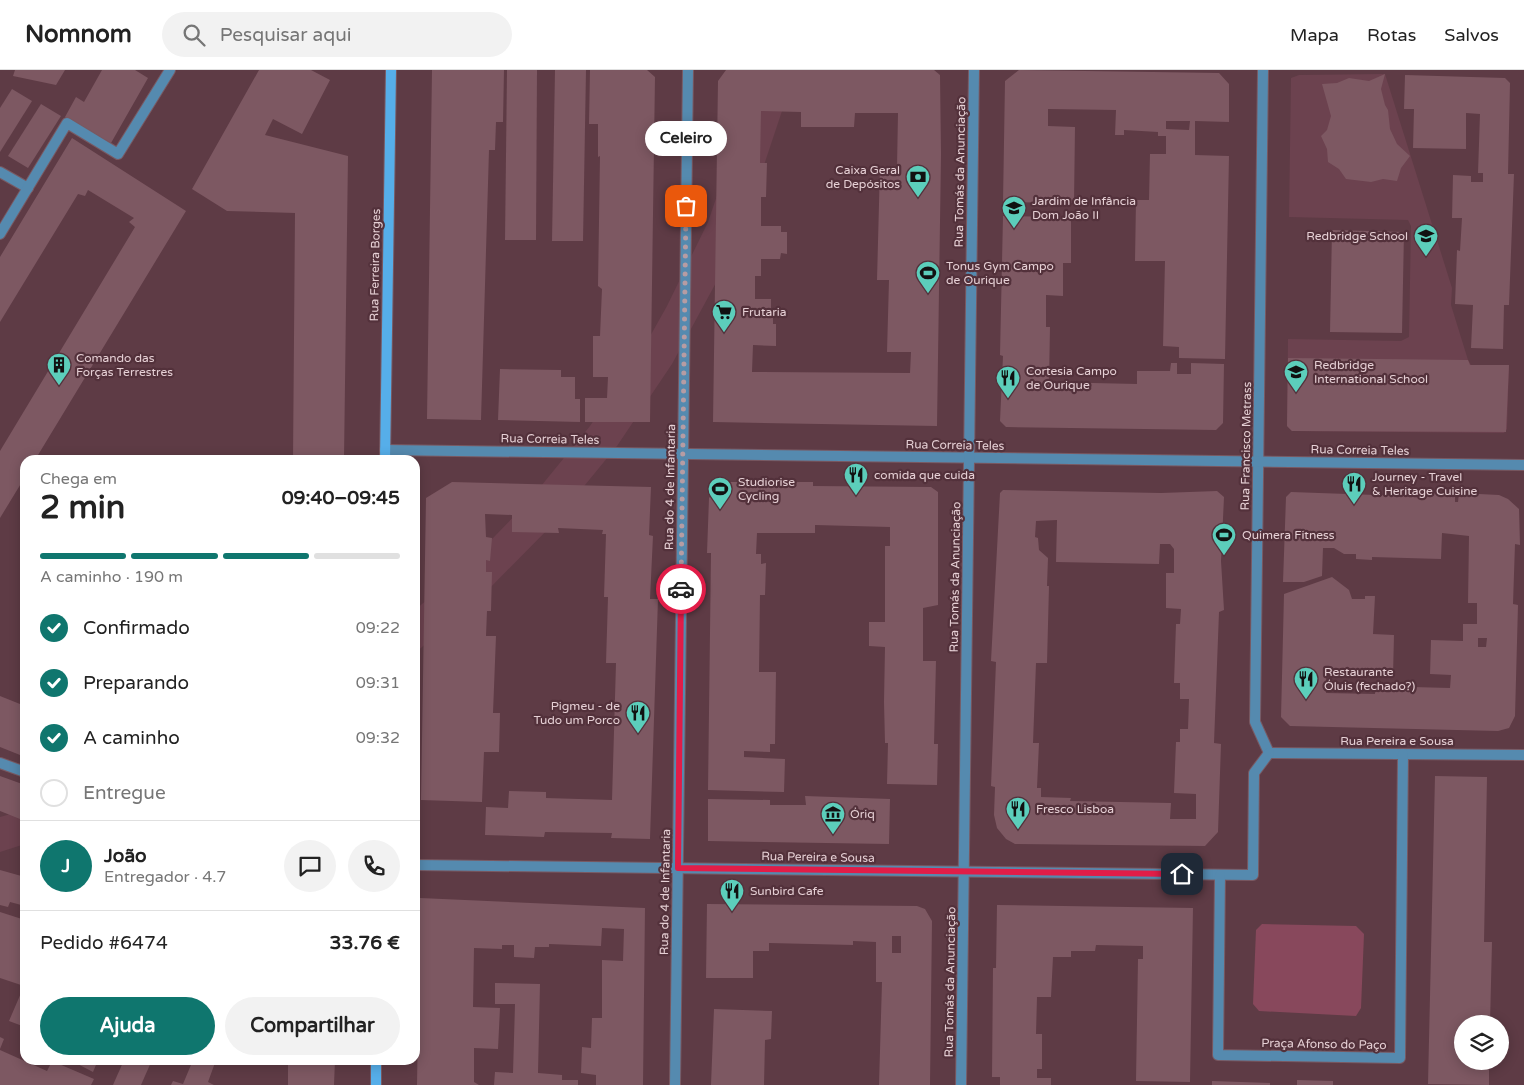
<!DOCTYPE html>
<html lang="pt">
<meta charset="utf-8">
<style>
body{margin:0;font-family:"Varela Round",sans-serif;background:#f2f2f2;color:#222;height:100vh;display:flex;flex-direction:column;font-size:19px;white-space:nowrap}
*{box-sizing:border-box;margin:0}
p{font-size:16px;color:#767676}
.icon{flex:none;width:28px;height:28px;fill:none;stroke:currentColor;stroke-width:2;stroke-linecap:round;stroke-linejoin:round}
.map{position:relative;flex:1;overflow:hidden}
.side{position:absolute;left:20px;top:385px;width:400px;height:610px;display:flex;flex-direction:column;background:#fff;border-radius:15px;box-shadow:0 2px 12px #0003}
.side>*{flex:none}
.buttons{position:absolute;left:1454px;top:945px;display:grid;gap:10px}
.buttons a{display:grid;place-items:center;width:55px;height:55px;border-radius:50%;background:#fff;box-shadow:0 2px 12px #0003;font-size:25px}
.pin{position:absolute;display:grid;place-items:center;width:42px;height:42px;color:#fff;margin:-21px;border-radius:10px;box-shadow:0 2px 8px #0006}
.courier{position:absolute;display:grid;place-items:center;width:50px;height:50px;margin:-25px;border:4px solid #e11d48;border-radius:50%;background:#fff;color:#222;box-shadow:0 1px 6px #0007}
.bubble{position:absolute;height:35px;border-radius:18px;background:#fff;box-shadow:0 2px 12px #0003;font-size:16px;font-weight:700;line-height:35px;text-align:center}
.headline em{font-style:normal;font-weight:700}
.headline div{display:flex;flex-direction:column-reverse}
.headline{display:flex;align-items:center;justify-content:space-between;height:85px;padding:0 20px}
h1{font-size:32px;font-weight:700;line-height:38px}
.bar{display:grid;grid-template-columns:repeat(4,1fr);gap:8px 5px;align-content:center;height:60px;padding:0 20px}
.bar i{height:6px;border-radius:4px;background:#e0e0e0}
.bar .on{background:#0f766e}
.bar p{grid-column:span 4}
.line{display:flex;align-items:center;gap:12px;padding:0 20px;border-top:1px solid #e0e0e0}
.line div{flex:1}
.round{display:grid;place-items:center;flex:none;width:52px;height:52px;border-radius:26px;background:#f2f2f2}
ol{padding:0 20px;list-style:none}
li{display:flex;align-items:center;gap:15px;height:55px}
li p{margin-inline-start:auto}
li .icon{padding:5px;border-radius:50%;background:#0f766e;color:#fff;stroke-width:4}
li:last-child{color:#767676}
li i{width:28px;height:28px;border:2px solid #e0e0e0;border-radius:50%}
.action{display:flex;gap:10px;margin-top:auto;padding:10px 20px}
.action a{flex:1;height:58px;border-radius:30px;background:#0f766e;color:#fff;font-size:20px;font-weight:700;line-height:58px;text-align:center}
.action a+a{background:#f2f2f2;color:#222}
header{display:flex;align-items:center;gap:30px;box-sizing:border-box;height:70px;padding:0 25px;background:#fff;border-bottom:1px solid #e0e0e0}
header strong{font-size:24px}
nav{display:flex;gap:28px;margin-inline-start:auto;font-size:18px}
.search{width:350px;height:45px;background:#f2f2f2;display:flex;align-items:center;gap:12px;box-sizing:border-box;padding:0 18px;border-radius:28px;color:#767676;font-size:19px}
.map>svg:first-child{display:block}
.built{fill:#6c424f}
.green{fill:#88485c}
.building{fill:#7d5862;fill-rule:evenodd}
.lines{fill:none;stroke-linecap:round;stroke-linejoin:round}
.lane-casing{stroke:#795962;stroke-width:12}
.street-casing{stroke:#795962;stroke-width:12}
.secondary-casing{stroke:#795962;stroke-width:12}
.lane{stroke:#558aaf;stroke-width:10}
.street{stroke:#558aaf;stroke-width:10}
.secondary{stroke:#56aee9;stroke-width:10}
.done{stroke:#b69ca3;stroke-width:5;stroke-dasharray:0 9}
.route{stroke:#e11d48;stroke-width:6}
.labels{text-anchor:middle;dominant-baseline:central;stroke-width:4.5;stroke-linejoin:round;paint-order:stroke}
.poi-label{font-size:12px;fill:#e6d0d5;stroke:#53313b;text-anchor:start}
.street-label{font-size:12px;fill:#e6d0d5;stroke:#53313b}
</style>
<header>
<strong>Nomnom</strong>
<div class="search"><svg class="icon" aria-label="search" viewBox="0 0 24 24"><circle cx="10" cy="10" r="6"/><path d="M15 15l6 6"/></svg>Pesquisar aqui</div>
<nav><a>Mapa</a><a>Rotas</a><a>Salvos</a></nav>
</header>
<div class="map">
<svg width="1524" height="1015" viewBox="0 0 1524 1015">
<rect width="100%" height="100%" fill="#5e3b45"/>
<g class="built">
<polygon points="760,0 788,23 757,116 718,209 672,294 617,376 553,454 484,524 415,583 415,540 462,500 528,432 590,356 644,277 667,236 708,152"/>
<polygon points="1385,4 1452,218 1451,235 1468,290 1471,295 1509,295 1507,359 1504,363 1292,361 1287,356 1288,269 1401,271 1409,267 1411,156 1408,150 1289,147 1291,8 1299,5"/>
<polygon points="25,740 25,774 0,782 0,747"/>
</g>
<polygon class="green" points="1262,854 1356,856 1364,864 1361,938 1356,946 1259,941 1253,934 1256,860"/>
<g class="building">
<polygon points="15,0 65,0 56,15 13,6"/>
<polygon points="102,0 135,0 148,8 111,73 65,47 76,27 84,32"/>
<polygon points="259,0 311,0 330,10 302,64 273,49 265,65 348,86 344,390 293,390 295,143 227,141 192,119"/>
<polygon points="432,0 504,0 503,52 496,52 495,80 489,80 481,350 427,349"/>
<polygon points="507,0 537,0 536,170 505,170"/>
<polygon points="555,0 586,0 583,171 552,171"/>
<polygon points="590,0 647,0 655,7 650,352 585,352 585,328 607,328 608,307 593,307 593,266 600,266 602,219 598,216 600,86 598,87 598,54 589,54"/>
<path d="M726 0H934L940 5 941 84 937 356 713 352 718 11ZM761 41 801 42V57H854L855 43H898L897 97 880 96 877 210H889L887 282H911L910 303 752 302 753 275 776 276V254H773V244H771V229H755V206H761V189H780L781 183 787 184V162H781V156H761V127H766L767 93H760Z"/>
<path d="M1019 0 1219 3 1229 14V52L1195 51V85L1229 86 1225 289 1179 288V277L1163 276 1165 191H1135L1136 130H1149L1150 84H1166V66H1158V62L1124 60V65H1115L1116 40 1048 39V56L1075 57 1074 133 1003 132 1005 11ZM1166 51H1190L1189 60 1166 59Z"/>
<polygon points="1385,4 1381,19 1385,35 1388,40 1390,59 1397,74 1410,86 1401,98 1397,111 1383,109 1371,112 1346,109 1339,99 1328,92 1327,79 1321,66 1327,60 1331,46 1322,14 1337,13 1349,8 1369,11"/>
<polygon points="1405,5 1505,8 1510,13 1508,104 1514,104 1509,235 1504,235 1503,279 1471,278 1473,235 1455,234 1457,180 1460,181 1462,148 1452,148 1453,105 1471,106 1471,112 1483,112 1483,103 1478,103 1480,44 1466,43 1466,79 1413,78 1414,39 1404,39"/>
<polygon points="12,19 32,31 0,82 0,38"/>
<polygon points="41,34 61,46 28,98 8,86"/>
<polygon points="72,68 186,141 35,390 25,390 25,407 0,448 0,381 135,157 129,152 134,148 88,120 85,126 78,124 0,252 0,187"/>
<polygon points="1003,146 1071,147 1071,193 1063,193 1063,226 1046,225 1046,257 1050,257 1049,312 1137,314 1137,301 1170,301 1171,293 1177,293 1177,304 1191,304 1191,293 1224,294 1223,353 1216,360 1006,357 1000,351 1003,286 1000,285"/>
<polygon points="1332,160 1404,162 1402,263 1330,262"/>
<polygon points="1288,288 1468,290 1470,295 1509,295 1506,362 1292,361 1287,356"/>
<polygon points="500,299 561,300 561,307 575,307 575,329 580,329 580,352 498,350"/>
<polygon points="452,412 651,417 649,465 653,466 650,529 658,529 650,769 611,768 612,763 545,762 544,767 485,765 486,737 508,738 509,721 546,722 546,728 612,730 616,593 606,593 608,527 604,527 606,464 602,464 603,460 558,458 559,463 512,462 512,445 485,444 486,467 492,468 490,491 486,490 486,502 492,502 491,541 487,541 486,566 496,566 493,643 500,643 499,682 484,682 482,732 421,730 426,428"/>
<polygon points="724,412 813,412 813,416 931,417 938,422 938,535 923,538 923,591 936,591 934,674 938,674 937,715 887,714 888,673 885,673 884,632 885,577 869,576 869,552 885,552 885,476 890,476 890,457 815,455 815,463 757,463 756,484 761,484 761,494 766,493 765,525 760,525 759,602 776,602 775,674 770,674 770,682 744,681 744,687 785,689 784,722 708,720 711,483 707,483 709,428"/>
<path d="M1003 420 1161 423 1217 421 1224 427 1221 491 1224 540 1219 542 1214 673 1221 674 1218 762 1205 776 1015 774 1006 769 997 758 994 745 995 717 991 716 996 592 991 591 1000 423ZM1057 450 1056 492 1159 494 1160 474H1170L1174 479V503H1166V538L1181 539 1180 554H1176L1174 613H1180V629H1189L1188 659H1180V672H1176L1174 723 1196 724V749H1170L1171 733 1070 731 1071 728 1041 727V718H1037L1039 673H1033L1036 593H1047L1049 516H1047L1048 488 1039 480 1038 468 1035 467 1036 451Z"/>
<path d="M1404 421 1455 425V432H1458L1459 423 1499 425 1508 429 1519 439 1520 475 1515 474 1513 534 1518 535 1515 646 1509 658 1498 661 1290 656 1281 647 1284 524 1332 507 1349 520 1352 529H1365V526H1375L1373 564 1394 565 1393 606 1326 605V623L1375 624V616L1450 618 1451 605 1430 604 1431 570 1463 571V554H1477V533H1468L1469 466 1442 463 1441 489 1372 487V490L1356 489V484H1344L1334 478H1323L1322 506 1304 512H1283L1286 427 1291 422 1404 426ZM1478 568H1487L1486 577H1478Z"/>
<polygon points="0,626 25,636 25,687 0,677"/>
<polygon points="0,706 25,715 25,751 0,741"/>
<polygon points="1435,706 1487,707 1484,872 1492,872 1490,954 1462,954 1462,991 1489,991 1489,1015 1428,1014"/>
<polygon points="805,726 890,729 889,774 708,771 708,729 770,730 770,735 806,735"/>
<polygon points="0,800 25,807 25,836 10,832 8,837 0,835"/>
<polygon points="420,828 645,838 643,1015 596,1015 596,1005 581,1003 582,977 591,978 592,948 602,948 602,890 623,891 624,859 602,858 601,876 549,874 549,877 535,877 534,888 514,887 514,875 502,875 502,879 474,878 473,937 500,938 498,979 474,978 474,1012 479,1015 417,1015"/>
<path d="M707 834 917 836 925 839 932 851 930 1015H879L882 912H876V872L853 871V875L769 873V881H753V908H706ZM892 866H901V883H892Z"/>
<polygon points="997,835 1193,838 1190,1012 1136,1011 1138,889 1143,889 1143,876 1096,875 1095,881 1071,881 1071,887 1053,887 1051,927 1037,927 1036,964 1042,964 1042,999 1037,999 1037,1008 1051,1008 1051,1015 1000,1015 1000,1007 992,1007 993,898 996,898"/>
<polygon points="0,842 25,850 25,957 9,951 24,916 0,908"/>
<polygon points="495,913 540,914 538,1003 562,1005 562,1010 578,1010 578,1015 494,1015 495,1002 513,1003 515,934 495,934"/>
<polygon points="714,939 772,941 771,969 765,970 764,1015 711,1015"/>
<polygon points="0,967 4,969 0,979"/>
<polygon points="0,980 47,1001 52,991 94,1009 91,1015 0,1015"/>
<polygon points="70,990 98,990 93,1002"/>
<polygon points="124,990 152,990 141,1015 113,1015"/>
<polygon points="193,990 216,990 208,1012 214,1015 171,1015 173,1011 183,1014"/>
<polygon points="288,990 335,990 334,1015 288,1015"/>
<polygon points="1297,1010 1333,1011 1333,1015 1297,1015"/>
<polygon points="1212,1011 1270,1013 1270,1015 1212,1015"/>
</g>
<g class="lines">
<defs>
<g id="lane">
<polyline points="0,102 28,118"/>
<polyline points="0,693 25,702"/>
</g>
<g id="street">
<polyline points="1263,0 1255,652 1269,683"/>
<polyline points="0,164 67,53 118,84 170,0"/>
<polyline points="385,380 1524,395"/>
<polyline points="1269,683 1524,685"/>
<polyline points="415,795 1253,805 1254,703 1269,683"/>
<polyline points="1220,805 1218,985 1400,988 1403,684"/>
<polyline points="675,1015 688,0"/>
<polyline points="961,1015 974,0"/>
</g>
<g id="secondary">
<polyline points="385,390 391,0"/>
<polyline points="376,1015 376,990"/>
</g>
</defs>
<use href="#lane" class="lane-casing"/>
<use href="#street" class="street-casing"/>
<use href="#secondary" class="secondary-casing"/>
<use href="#lane" class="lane"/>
<use href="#street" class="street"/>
<use href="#secondary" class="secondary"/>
</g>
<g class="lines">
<polyline class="done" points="681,519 686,136"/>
<polyline class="route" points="681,519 678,798 1182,804"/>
</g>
<defs>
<symbol id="bank-pin" viewBox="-11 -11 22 30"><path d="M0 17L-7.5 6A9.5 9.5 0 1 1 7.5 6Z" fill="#5ccebb" stroke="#53313b"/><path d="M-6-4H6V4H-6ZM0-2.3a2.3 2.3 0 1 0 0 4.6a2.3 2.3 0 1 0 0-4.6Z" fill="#111"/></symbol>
<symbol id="school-pin" viewBox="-11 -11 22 30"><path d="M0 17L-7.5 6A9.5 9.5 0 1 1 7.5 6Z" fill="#5ccebb" stroke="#53313b"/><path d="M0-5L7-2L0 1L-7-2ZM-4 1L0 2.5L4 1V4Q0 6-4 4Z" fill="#111"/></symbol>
<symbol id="stadium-pin" viewBox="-11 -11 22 30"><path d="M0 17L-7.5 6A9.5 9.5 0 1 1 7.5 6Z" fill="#5ccebb" stroke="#53313b"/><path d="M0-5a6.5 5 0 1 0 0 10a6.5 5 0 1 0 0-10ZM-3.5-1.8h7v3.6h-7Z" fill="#111"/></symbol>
<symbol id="supermarket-pin" viewBox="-11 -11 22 30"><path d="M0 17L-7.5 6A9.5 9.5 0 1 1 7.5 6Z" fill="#5ccebb" stroke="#53313b"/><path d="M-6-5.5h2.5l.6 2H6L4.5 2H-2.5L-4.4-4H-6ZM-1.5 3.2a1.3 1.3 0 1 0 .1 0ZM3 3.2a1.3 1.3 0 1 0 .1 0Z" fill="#111"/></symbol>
<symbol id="building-pin" viewBox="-11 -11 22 30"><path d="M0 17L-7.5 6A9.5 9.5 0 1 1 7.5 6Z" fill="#5ccebb" stroke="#53313b"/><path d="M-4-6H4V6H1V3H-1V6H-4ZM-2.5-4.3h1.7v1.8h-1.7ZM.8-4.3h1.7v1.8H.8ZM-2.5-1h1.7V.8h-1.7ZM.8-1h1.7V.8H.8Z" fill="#111"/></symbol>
<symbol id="restaurant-pin" viewBox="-11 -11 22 30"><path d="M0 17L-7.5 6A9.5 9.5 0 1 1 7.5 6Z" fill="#5ccebb" stroke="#53313b"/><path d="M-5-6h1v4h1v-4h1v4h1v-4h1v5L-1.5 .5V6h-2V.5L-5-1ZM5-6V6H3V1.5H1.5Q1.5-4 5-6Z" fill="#111"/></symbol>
<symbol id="museum-pin" viewBox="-11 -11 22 30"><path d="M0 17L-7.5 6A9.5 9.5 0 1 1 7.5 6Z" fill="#5ccebb" stroke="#53313b"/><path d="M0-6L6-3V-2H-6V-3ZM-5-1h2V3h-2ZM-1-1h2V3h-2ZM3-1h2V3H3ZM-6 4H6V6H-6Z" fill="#111"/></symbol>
</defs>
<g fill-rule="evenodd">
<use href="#bank-pin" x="904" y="93" width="28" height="38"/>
<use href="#school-pin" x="1000" y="124" width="28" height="38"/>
<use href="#school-pin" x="1412" y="152" width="28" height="38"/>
<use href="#stadium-pin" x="914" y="189" width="28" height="38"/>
<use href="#supermarket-pin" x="710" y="228" width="28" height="38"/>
<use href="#building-pin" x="45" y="281" width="28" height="38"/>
<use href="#school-pin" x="1282" y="288" width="28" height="38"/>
<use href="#restaurant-pin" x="994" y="294" width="28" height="38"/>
<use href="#restaurant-pin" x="842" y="391" width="28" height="38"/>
<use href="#restaurant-pin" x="1340" y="400" width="28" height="38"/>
<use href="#stadium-pin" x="706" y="405" width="28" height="38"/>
<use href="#stadium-pin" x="1210" y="451" width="28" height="38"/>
<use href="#restaurant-pin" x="1292" y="595" width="28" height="38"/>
<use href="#restaurant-pin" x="624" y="629" width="28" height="38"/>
<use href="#restaurant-pin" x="1004" y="725" width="28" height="38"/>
<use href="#museum-pin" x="819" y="730" width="28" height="38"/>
<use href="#restaurant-pin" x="718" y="807" width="28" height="38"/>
</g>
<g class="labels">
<g class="poi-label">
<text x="900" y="100" text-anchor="end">Caixa Geral<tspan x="900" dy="14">de Depósitos</tspan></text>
<text x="1032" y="131">Jardim de Infância<tspan x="1032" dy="14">Dom João II</tspan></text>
<text x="1408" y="166" text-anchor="end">Redbridge School</text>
<text x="946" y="196">Tonus Gym Campo<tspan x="946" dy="14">de Ourique</tspan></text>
<text x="742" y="242">Frutaria</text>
<text x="76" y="288">Comando das<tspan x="76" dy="14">Forças Terrestres</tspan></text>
<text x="1314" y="295">Redbridge<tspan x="1314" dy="14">International School</tspan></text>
<text x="1026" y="301">Cortesia Campo<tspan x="1026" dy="14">de Ourique</tspan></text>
<text x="874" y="405">comida que cuida</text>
<text x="1372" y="407">Journey - Travel<tspan x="1372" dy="14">&amp; Heritage Cuisine</tspan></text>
<text x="738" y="412">Studiorise<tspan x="738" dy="14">Cycling</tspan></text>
<text x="1242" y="465">Quimera Fitness</text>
<text x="1324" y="602">Restaurante<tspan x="1324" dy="14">Óluis (fechado?)</tspan></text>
<text x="620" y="636" text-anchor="end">Pigmeu - de<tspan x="620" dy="14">Tudo um Porco</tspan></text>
<text x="1036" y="739">Fresco Lisboa</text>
<text x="850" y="744">Óriq</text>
<text x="750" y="821">Sunbird Cafe</text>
</g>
<g class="street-label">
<text transform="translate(960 102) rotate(-89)">Rua Tomás da Anunciação</text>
<text transform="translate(375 195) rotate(-89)">Rua Ferreira Borges</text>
<text transform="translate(550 369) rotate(1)">Rua Correia Teles</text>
<text transform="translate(955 375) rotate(1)">Rua Correia Teles</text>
<text transform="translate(1246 376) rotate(-89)">Rua Francisco Metrass</text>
<text transform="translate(1360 380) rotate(1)">Rua Correia Teles</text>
<text transform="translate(670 417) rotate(-89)">Rua do 4 de Infantaria</text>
<text transform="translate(955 507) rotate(-89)">Rua Tomás da Anunciação</text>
<text x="1397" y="671">Rua Pereira e Sousa</text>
<text transform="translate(818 787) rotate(1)">Rua Pereira e Sousa</text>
<text transform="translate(665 822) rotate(-89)">Rua do 4 de Infantaria</text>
<text transform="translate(950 912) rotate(-89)">Rua Tomás da Anunciação</text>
<text transform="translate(1324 974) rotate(1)">Praça Afonso do Paço</text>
</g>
</g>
</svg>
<div class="buttons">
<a><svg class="icon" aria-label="layers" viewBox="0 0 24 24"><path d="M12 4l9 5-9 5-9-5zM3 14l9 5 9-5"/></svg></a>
</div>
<div class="pin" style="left:686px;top:136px;background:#ea580c"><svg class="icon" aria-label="bag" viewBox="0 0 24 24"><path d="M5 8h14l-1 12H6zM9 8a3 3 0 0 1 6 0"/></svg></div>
<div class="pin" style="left:1182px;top:804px;background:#1f2937"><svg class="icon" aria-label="home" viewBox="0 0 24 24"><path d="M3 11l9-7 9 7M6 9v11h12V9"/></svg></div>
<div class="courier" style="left:681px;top:519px"><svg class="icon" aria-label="car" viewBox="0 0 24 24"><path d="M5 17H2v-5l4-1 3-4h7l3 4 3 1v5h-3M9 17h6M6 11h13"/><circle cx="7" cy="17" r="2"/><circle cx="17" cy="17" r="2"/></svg></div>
<div class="bubble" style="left:645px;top:51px;width:82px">Celeiro</div>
<section class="side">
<div class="headline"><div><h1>2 min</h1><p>Chega em</p></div><em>09:40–09:45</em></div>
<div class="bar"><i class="on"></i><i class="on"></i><i class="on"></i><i></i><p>A caminho · 190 m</p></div>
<ol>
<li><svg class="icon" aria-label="check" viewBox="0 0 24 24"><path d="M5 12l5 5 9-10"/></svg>Confirmado<p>09:22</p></li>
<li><svg class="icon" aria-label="check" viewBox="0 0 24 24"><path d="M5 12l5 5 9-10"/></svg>Preparando<p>09:31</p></li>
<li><svg class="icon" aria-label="check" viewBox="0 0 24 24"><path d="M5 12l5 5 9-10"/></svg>A caminho<p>09:32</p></li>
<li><i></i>Entregue</li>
</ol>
<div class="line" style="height:90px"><b class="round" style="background:#0f766e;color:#fff">J</b><div><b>João</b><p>Entregador · 4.7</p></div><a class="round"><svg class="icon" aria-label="chat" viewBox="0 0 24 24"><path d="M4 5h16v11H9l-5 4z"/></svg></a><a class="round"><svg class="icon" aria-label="phone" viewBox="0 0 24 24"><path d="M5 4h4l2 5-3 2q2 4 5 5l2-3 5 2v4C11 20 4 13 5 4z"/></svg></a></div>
<div class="line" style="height:65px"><div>Pedido #6474</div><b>33.76 €</b></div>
<div class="action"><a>Ajuda</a><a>Compartilhar</a></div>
</section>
</div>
